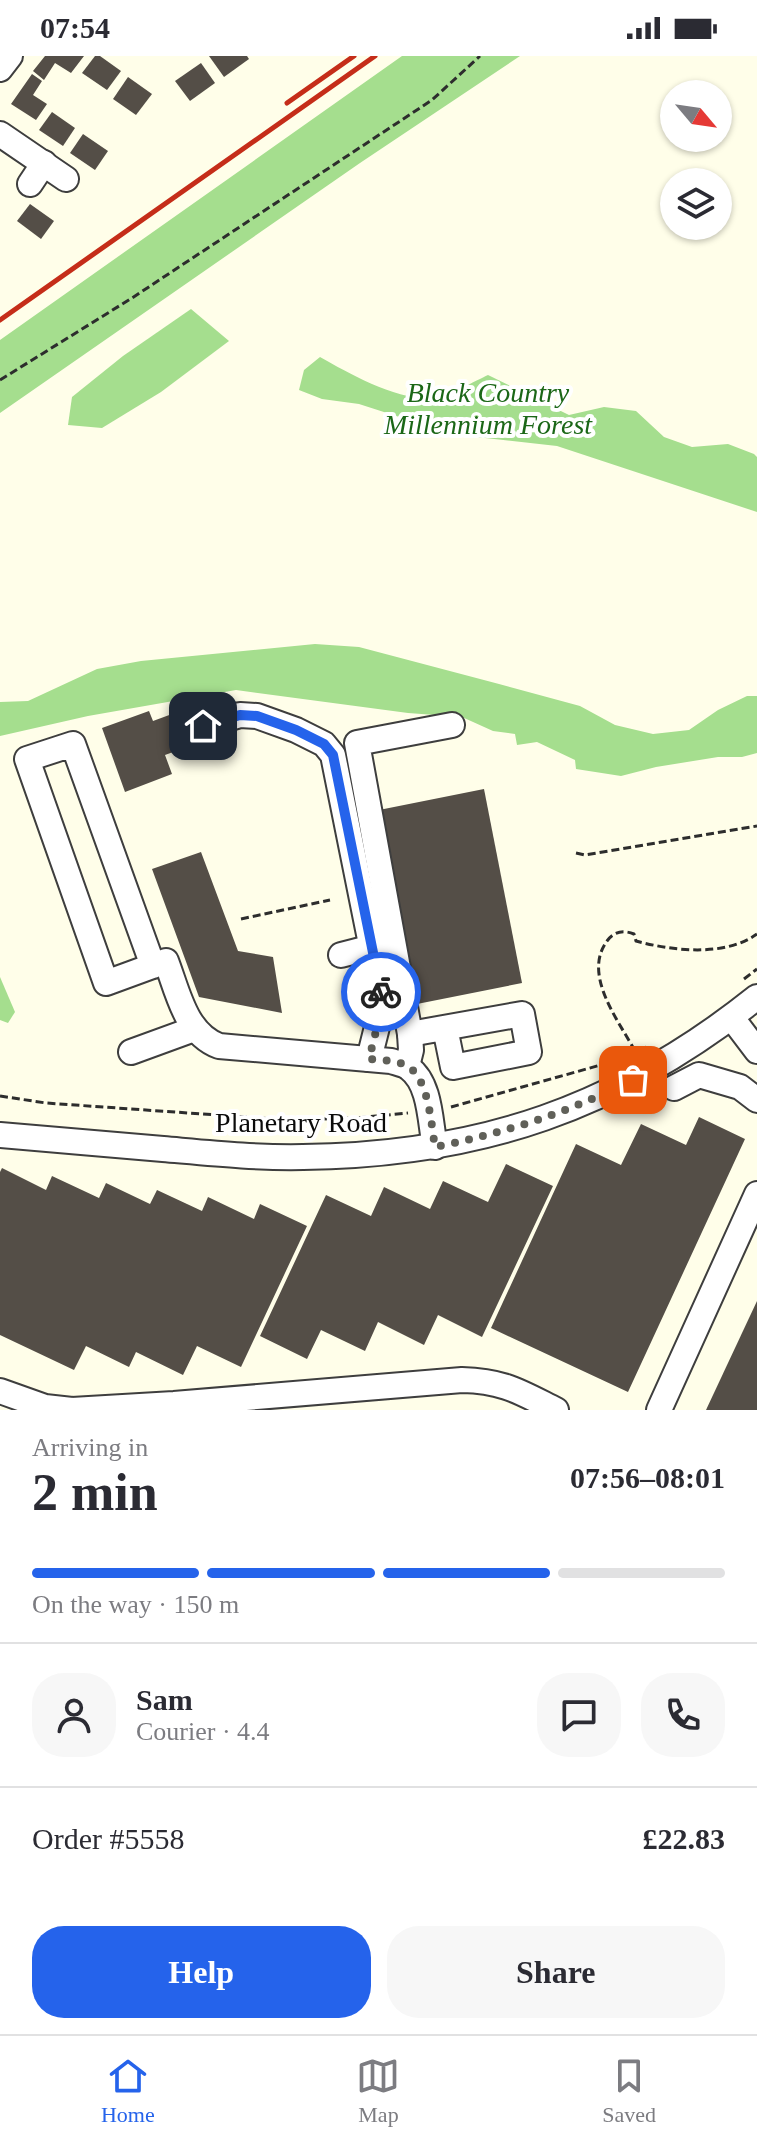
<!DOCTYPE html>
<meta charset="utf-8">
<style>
body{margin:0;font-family:Georgia,serif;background:#f7f7f7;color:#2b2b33;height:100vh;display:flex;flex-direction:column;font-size:30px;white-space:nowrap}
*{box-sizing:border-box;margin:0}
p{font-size:26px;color:#7c7c81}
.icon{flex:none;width:44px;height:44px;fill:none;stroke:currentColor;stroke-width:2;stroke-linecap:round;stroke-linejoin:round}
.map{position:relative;height:1354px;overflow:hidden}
.side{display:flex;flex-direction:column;background:#fff;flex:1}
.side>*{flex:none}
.needle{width:52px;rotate:119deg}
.buttons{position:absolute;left:660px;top:24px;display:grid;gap:16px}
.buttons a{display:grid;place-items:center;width:72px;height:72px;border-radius:50%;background:#fff;box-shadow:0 2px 6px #0004;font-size:40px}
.pin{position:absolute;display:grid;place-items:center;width:68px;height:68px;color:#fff;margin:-34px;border-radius:16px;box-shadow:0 4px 12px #0006}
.courier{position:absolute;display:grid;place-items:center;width:80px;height:80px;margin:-40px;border:6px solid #2563eb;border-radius:50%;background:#fff;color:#222;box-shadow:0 2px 10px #0007}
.summary em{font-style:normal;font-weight:600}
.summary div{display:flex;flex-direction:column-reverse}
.summary{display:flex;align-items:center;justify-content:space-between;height:136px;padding:0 32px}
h1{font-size:52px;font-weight:600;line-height:60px}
.bar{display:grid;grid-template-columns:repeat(4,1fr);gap:12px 8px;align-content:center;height:96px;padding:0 32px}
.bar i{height:10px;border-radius:6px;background:#e1e1e2}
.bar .on{background:#2563eb}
.bar p{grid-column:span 4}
.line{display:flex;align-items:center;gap:20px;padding:0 32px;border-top:2px solid #e1e1e2}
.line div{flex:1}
.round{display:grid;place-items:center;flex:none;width:84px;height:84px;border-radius:32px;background:#f7f7f7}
.button{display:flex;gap:16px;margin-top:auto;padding:16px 32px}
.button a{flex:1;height:92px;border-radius:32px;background:#2563eb;color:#fff;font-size:32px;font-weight:600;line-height:92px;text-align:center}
.button a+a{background:#f7f7f7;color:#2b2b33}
.status{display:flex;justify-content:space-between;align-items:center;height:56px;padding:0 40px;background:#fff;direction:ltr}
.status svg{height:22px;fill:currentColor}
.menu{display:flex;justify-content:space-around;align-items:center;height:112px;border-top:2px solid #e1e1e2;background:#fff;font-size:22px;color:#7c7c81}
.menu a{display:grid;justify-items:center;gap:4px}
.menu .on{color:#2563eb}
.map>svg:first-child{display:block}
.forest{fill:#a5de8e}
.building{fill:#544e47}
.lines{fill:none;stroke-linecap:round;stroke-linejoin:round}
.minor-casing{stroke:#3e3e3e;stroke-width:28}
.path{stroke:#2d2d2d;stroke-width:3;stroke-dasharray:8 4;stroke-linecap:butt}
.minor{stroke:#fff;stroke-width:24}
.rail{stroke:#c52d19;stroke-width:5}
.done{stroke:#606059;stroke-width:8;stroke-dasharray:0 14.4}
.route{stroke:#2563eb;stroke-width:10}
.labels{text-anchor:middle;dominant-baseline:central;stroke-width:8;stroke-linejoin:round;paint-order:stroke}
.park-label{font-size:28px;font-style:italic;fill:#1b6717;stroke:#fff}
.street-label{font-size:28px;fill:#0b0b0b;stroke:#fff}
</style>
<div class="status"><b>07:54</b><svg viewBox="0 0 49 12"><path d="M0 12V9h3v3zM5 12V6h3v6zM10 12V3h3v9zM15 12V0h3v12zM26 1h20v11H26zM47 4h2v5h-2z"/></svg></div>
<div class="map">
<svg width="757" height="1354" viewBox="0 0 757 1354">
<rect width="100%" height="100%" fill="#fffee9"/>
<g class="forest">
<polygon points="402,0 520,0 360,107 0,357 0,284"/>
<polygon points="191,253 229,285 161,336 102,372 68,369 72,341 123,300"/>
<path d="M320 301C350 318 401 347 437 342 446 341 477 324 488 319L569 359 604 351 636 355 664 381 692 391 728 388 754 398 757 401V456L557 390 476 381 418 367 359 348 322 343 299 334 304 314Z"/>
<polygon points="315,588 359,591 499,628 580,650 615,669 653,678 689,674 718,654 747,640 757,640 757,697 742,701 718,701 656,711 621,720 576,713 575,704 537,686 517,689 515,678 493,675 462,661 408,657 236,634 88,660 0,680 0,646 28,645 97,613 141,605"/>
<polygon points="0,921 15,956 8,967 0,964"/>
</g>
<g class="building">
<polygon points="45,0 84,0 71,17 55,7 44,24 33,15"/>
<polygon points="95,0 100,0 121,15 107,34 82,17"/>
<polygon points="209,0 247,0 249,3 224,21"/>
<polygon points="201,7 215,27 190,45 175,25"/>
<polygon points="32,18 42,25 33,39 47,48 36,64 11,48"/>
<polygon points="128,21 152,38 136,59 113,43"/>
<polygon points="52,56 75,72 63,90 39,74"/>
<polygon points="83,78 108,95 95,114 70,97"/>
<polygon points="30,148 54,165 41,183 17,165"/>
<polygon points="149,655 153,665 172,658 184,692 165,699 172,718 125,736 102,672"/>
<polygon points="484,733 522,927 417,948 379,754"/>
<polygon points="201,796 238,895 273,901 282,957 199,941 152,813"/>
<polygon points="699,1061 745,1083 628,1336 491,1272 576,1088 621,1109 641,1068 686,1089"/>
<polygon points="506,1108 553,1130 482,1281 438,1259 424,1289 378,1266 365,1295 321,1274 307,1303 260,1280 326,1139 371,1160 384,1131 430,1153 443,1125 488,1146"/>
<polygon points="2,1112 46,1134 52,1120 99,1142 106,1127 150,1148 157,1134 202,1155 208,1141 254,1163 260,1148 307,1170 241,1311 197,1290 183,1319 136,1296 129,1311 86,1290 74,1314 0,1279 0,1116"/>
<polygon points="757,1245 757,1354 706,1354"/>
</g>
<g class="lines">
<defs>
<g id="minor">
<polyline points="0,13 10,0"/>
<polyline points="0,78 66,123"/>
<polyline points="30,128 44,107"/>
<polyline points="203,670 240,659 257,660 296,674 324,688 333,699 380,933 382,951 369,1003"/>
<polyline points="341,899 372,891"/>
<path d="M153 910 73 688 27 703 106 927 166 905C178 936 185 977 219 990L391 1005C397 1007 404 1008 409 1012 431 1028 430 1067 435 1091"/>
<polyline points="732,962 757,995"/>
<polyline points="410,978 522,958 529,996 453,1011 445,972"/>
<polyline points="131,996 194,973"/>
<polyline points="407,1010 411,994 410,978 357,687 452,669"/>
<polyline points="674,1032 699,1019 740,1031 757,1044"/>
<path d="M0 1079C54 1084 109 1088 163 1093 209 1097 256 1102 303 1101 480 1099 618 1052 757 941"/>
<path d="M0 1335 45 1351 72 1354 174 1348 462 1324C504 1325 520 1336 556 1354"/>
<polyline points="659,1354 757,1138"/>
</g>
</defs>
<use href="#minor" class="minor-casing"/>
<g class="path">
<polyline points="0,324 132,242 432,44 480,0"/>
<polyline points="576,797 585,799 757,770"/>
<polyline points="241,863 330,844"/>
<polyline points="744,923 757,913"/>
<path d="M635 995C619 965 582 919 607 885 614 875 624 874 634 878L636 885C673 895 725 901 757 878"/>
<polyline points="0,1040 46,1047 288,1064 355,1062 408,1057"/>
<polyline points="451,1051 622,1003 646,991"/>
</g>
<use href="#minor" class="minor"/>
<g class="rail">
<polyline points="287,47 354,0"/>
<polyline points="0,264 375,0"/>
</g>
</g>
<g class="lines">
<path class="done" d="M381 936 382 951 369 1003C381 1004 396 1004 407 1010 429 1022 431 1068 435 1091 505 1077 569 1056 633 1024"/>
<polyline class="route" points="203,670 240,659 257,660 296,674 324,688 333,699 381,936"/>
</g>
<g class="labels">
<g class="park-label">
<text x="488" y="336">Black Country<tspan x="488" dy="32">Millennium Forest</tspan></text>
</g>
<g class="street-label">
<text x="301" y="1066">Planetary Road</text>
</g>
</g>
</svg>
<div class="buttons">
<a><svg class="needle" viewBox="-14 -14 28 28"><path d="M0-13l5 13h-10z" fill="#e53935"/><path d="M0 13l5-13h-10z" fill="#7c7c81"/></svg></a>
<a><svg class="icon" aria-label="layers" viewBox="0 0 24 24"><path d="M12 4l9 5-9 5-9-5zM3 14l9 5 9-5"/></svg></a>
</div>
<div class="pin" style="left:633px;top:1024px;background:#ea580c"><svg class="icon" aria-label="bag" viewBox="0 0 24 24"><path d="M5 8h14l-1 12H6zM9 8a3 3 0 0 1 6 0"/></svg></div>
<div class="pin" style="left:203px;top:670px;background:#1f2937"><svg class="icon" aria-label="home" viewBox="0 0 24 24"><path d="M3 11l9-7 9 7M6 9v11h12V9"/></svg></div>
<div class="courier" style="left:381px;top:936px"><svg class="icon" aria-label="bike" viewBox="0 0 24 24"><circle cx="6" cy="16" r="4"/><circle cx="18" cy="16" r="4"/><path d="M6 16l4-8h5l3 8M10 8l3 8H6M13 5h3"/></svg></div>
</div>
<section class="side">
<div class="summary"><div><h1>2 min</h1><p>Arriving in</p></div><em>07:56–08:01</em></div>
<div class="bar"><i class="on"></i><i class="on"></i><i class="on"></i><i></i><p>On the way · 150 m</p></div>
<div class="line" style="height:144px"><a class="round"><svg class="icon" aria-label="person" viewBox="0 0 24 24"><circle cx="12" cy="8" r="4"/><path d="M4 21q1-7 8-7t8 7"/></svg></a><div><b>Sam</b><p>Courier · 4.4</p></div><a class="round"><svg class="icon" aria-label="chat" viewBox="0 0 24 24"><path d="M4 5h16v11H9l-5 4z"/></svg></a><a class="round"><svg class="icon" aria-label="phone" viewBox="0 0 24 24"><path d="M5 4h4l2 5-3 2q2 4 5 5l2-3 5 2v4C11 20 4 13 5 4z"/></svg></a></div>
<div class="line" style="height:104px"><div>Order #5558</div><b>£22.83</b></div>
<div class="button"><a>Help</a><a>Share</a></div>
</section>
<nav class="menu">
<a class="on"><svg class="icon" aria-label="home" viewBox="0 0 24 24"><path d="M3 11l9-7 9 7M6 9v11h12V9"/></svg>Home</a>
<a><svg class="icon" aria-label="map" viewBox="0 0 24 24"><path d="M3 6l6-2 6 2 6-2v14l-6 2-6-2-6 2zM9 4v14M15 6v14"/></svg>Map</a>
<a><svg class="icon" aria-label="saved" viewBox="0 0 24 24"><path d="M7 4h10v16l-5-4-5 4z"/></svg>Saved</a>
</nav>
